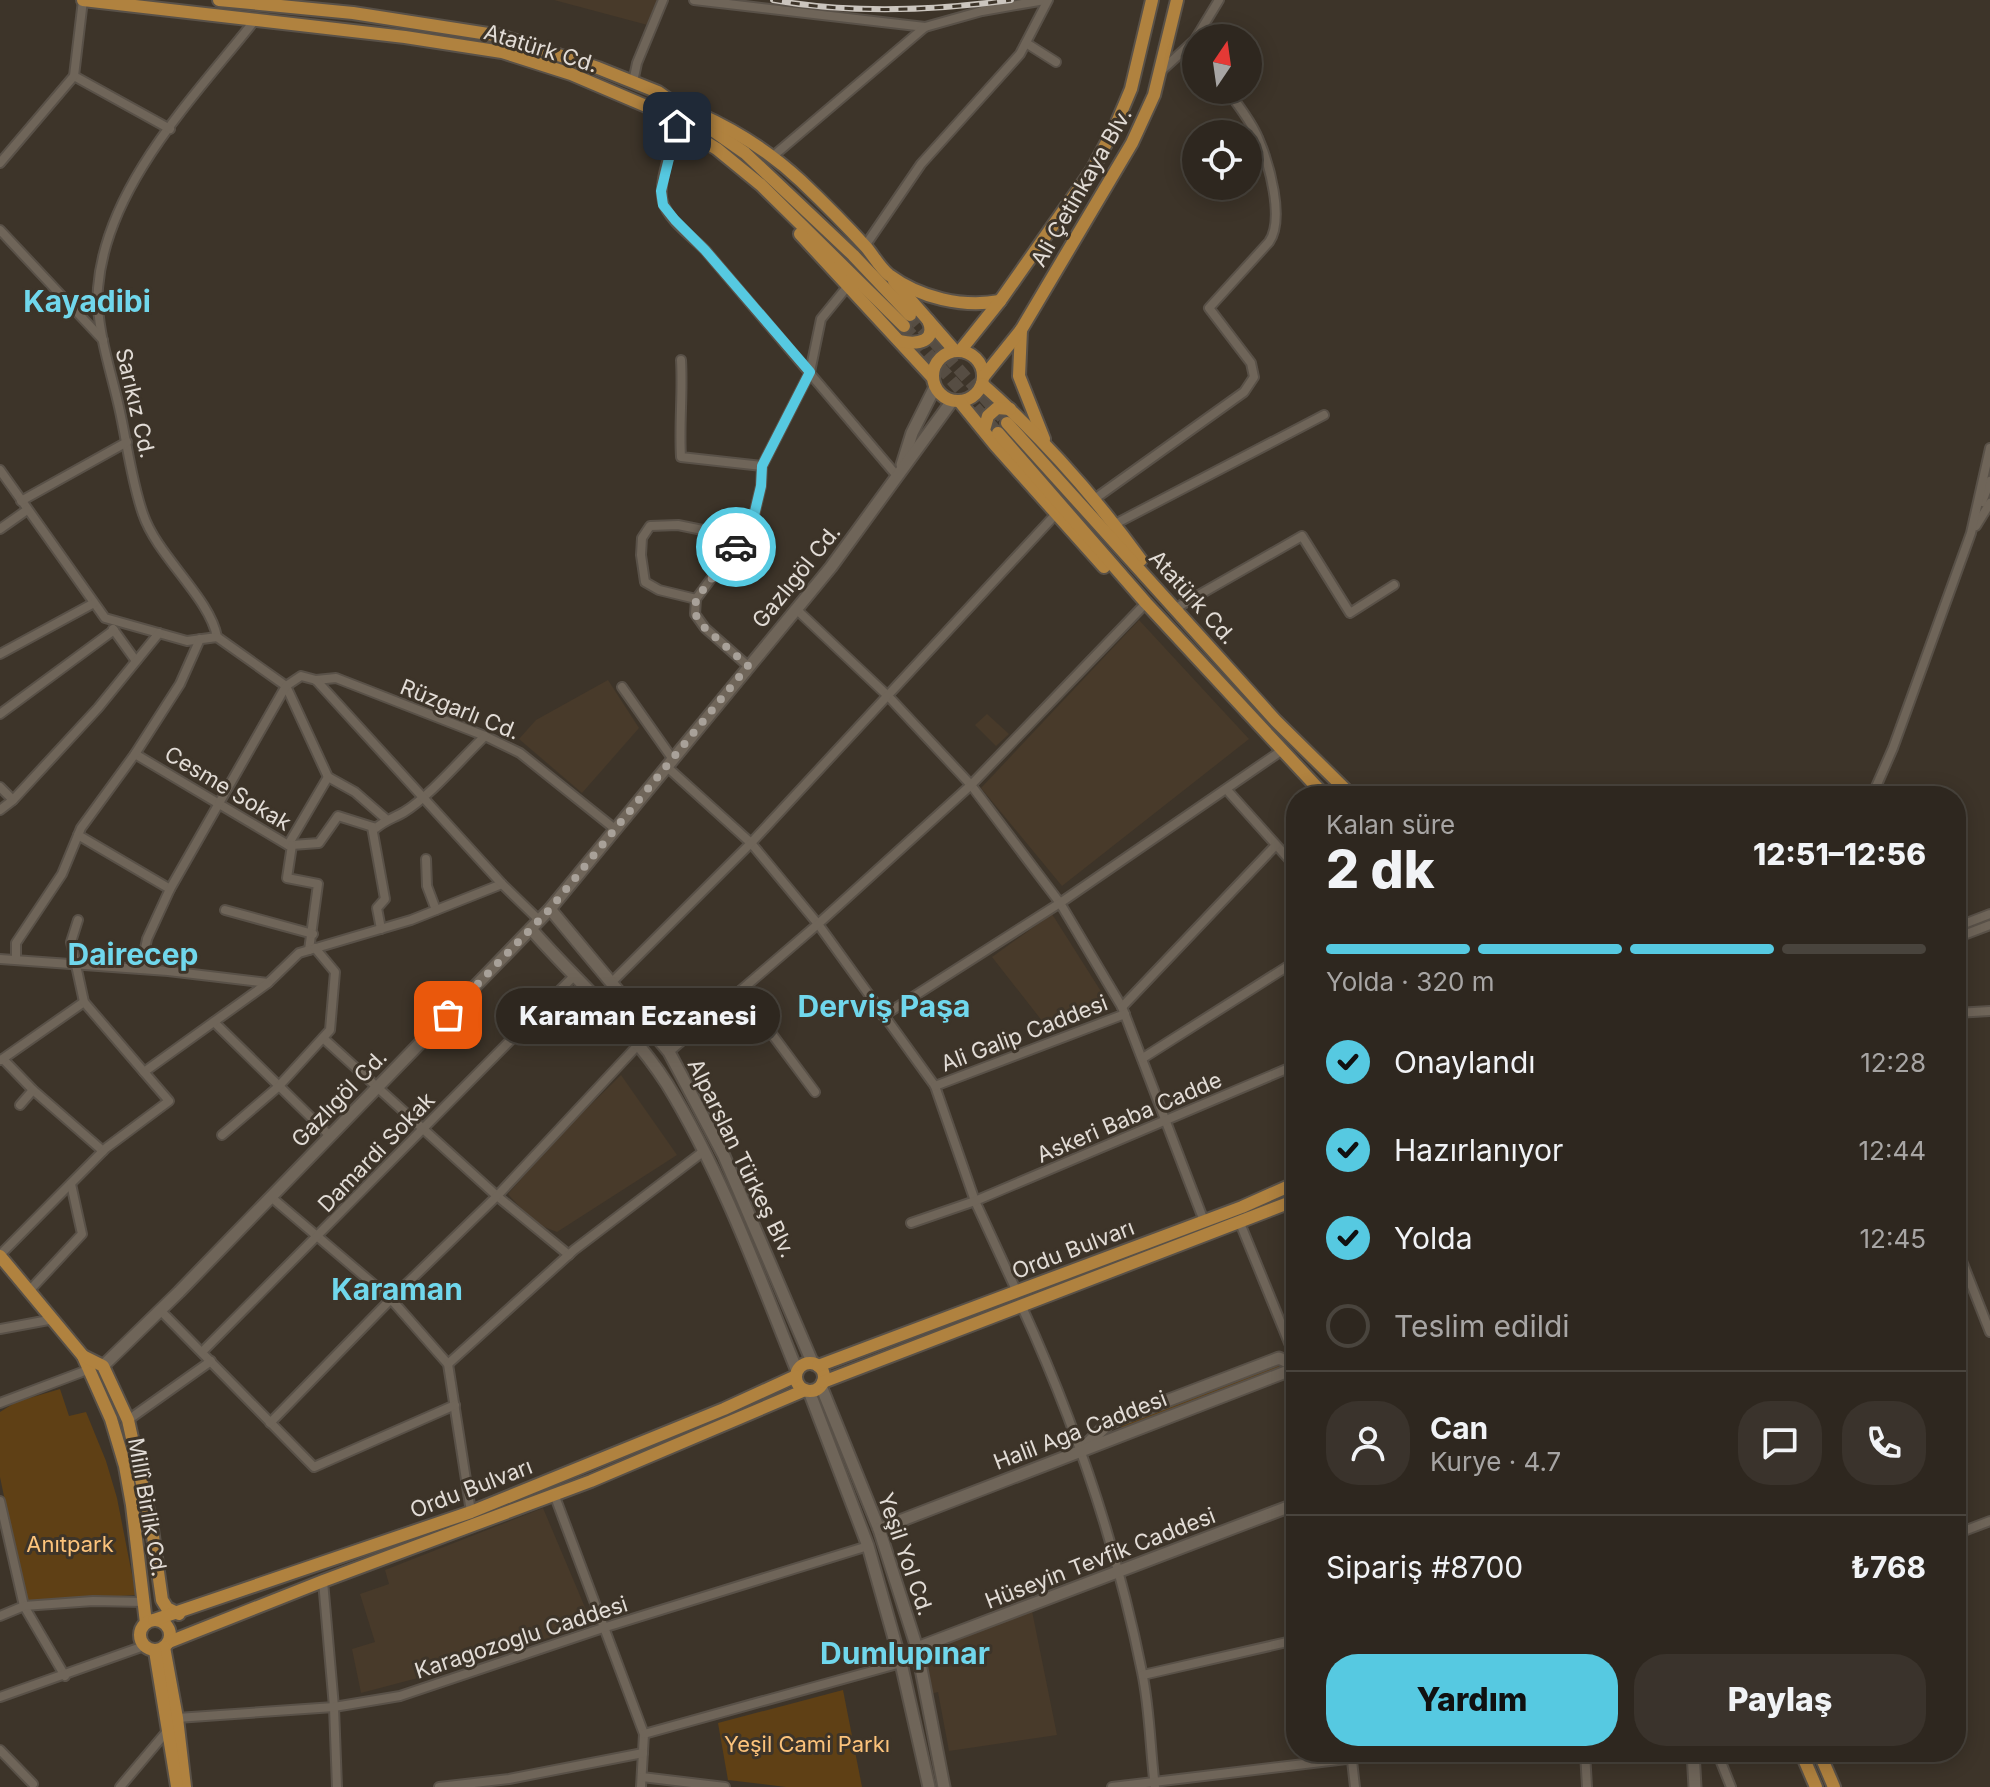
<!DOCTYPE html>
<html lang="tr">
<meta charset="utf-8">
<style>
body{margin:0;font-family:Inter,sans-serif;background:#3a332c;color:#f1f3f6;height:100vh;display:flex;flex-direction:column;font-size:30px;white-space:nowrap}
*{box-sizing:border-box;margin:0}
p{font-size:26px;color:#a7a5a4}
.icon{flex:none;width:44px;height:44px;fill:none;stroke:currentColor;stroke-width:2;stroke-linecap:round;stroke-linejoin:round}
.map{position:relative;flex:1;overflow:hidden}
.side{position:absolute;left:1286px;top:786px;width:680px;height:976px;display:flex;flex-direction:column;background:#2e271f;border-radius:32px;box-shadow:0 4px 20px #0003,0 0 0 2px #49443d}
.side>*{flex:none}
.needle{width:52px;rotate:13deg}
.tools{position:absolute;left:1182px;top:24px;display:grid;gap:16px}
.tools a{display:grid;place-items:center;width:80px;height:80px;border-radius:50%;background:#2e271f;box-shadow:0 4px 20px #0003,0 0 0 2px #49443d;font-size:40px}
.pin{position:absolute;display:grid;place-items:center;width:68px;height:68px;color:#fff;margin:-34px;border-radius:16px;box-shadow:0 4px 12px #0006}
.courier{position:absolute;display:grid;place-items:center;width:80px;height:80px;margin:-40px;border:6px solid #56c9e1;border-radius:50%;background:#fff;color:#222;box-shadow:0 2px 10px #0007}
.bubble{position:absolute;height:56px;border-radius:28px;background:#2e271f;box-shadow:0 4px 20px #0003,0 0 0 2px #49443d;font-size:26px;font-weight:800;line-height:56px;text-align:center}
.summary em{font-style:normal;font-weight:800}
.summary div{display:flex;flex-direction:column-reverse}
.summary{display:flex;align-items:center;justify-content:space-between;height:136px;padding:0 40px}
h1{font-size:52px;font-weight:800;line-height:60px}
.bar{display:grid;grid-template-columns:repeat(4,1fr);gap:12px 8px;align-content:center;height:96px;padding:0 40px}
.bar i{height:10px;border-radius:6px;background:#49443d}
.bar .on{background:#56c9e1}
.bar p{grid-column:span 4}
.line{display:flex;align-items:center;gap:20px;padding:0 40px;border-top:2px solid #49443d}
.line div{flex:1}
.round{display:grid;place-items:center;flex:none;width:84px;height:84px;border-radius:32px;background:#3a332c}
ol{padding:0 40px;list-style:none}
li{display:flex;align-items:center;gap:24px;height:88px}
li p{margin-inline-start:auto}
li .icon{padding:8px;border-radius:50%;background:#56c9e1;color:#111;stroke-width:4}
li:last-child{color:#a7a5a4}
li i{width:44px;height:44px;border:4px solid #49443d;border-radius:50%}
.cta{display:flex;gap:16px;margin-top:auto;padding:16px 40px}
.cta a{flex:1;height:92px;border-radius:32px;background:#56c9e1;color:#111;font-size:32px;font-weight:800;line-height:92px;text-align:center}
.cta a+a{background:#3a332c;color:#f1f3f6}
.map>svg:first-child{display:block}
.built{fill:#483a2a}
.green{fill:#5f4015}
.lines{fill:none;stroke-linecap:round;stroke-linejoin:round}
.primary-tunnel{stroke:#564d43;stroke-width:12;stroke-dasharray:12 6;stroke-linecap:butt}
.street-casing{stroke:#595148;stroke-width:12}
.secondary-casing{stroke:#595148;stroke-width:15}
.primary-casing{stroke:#595148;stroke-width:16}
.street{stroke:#6f6559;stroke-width:8}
.secondary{stroke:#6f6559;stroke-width:11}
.primary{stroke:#b0823f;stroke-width:12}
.rail-casing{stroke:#cbc5be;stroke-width:6}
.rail{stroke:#3d3429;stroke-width:3;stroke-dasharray:9;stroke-linecap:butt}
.done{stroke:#a8a199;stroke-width:8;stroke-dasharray:0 14.4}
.route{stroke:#56c9e1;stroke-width:10}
.labels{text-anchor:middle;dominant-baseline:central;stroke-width:6;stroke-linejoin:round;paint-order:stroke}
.street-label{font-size:22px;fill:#e2dcd6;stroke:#3d3429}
.park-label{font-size:22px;fill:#fcc37b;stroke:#3d3429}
.district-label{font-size:30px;font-weight:bold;fill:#70d7ec;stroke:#3d3429}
</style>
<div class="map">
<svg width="1990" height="1787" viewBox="0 0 1990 1787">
<rect width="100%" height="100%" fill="#3d3429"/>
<g class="built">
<polygon points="554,0 668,0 655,27"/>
<polygon points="1139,620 1249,739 1062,886 981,788"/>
<polygon points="608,680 639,728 582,793 519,739 536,720"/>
<polygon points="987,714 1009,734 996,746 975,725"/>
<polygon points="1052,914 1109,1004 1107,1008 1050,1031 992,957"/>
<polygon points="621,1075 677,1155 557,1232 534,1223 508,1194 559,1136"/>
<polygon points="543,1508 592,1624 433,1674 361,1693 352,1649 375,1642 360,1594 389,1584 385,1570"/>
<polygon points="1032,1611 1057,1735 949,1751 938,1692 930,1694 922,1653"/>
</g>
<g class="green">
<polygon points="1276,1359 1282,1374 1123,1434 1120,1419"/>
<polygon points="60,1389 69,1416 86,1412 106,1461 117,1498 136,1595 26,1602 0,1477 0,1412 16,1402"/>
<polygon points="843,1690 862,1787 786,1787 728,1780 718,1723"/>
</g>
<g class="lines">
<g class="primary-tunnel">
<polyline points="910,315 1007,423"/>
<polyline points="904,326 998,433"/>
</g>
<defs>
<g id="street">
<polyline points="694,0 925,27"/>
<path d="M255 20C195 96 106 186 98 288 95 325 111 371 119 407 127 442 131 480 143 514 157 556 210 598 217 637L286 686 328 777 355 792 386 819"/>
<polyline points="1196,38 1219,0"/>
<polyline points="1026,43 1056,62"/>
<polyline points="1161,71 1196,39"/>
<polyline points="74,76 170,129"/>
<polyline points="633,82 637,63 663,0"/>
<path d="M677 126C673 146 657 183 663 202 668 220 692 237 705 250L898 477"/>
<polyline points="772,157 925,27 982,11 1045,0"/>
<polyline points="0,163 74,76 83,0"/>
<polyline points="0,230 103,340"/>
<polyline points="865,246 921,164 1020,54 1048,0"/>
<path d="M681 360C683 393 679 424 681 457L762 466"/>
<polyline points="0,470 105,618 187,641 217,637"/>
<path d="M1093 500 1244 392 1254 377 1251 363 1209 308 1269 242C1285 219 1269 163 1258 138 1251 121 1238 105 1227 90"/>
<polyline points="21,501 127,442"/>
<polyline points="1982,502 1990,481"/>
<polyline points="1115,524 1324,415"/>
<polyline points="1976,526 1990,503"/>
<polyline points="0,529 27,510"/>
<polyline points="696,599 752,524 761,486 762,466 810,372 821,319 847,287"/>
<polyline points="696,599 659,590 645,582 641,555 642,538 650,526 678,525 742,538"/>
<polyline points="696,599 695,614 705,628 748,666"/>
<polyline points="1176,608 1302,536 1350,613 1394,585"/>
<polyline points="796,609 889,697 971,785 1060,903 1122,1007 1204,1221"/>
<polyline points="113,629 136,661"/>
<polyline points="0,654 94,603"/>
<polyline points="316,680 336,678 485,736 520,753 615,829"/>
<polyline points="622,687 672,758"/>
<polyline points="0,714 114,630"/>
<path d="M135 754 288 845H292L319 843 338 816 376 828C385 820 394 818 404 812 430 796 462 758 485 736"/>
<polyline points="666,766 751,843 818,924 935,1086 975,1201 1017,1292"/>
<polyline points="0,787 13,800"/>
<polyline points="1227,790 1296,867"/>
<polyline points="1872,796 1893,748 1971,533 1990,448"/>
<polyline points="0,810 13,800 98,708 159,633"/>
<polyline points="372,827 385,899 377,908 381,929"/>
<polyline points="78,835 170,889"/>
<polyline points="288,845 328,777"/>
<polyline points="292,845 287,878 318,884 309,950"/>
<polyline points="426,859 427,886 436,910"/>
<polyline points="225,910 313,934"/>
<polyline points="1956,927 1990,914"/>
<polyline points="1956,938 1990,925"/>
<polyline points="0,959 168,971 268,983 299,953 411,920 502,884"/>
<polyline points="16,959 16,943 62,874 81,828 135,754 180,684 200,639"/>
<polyline points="141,969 147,939 170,889 286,686 301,676 316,680 502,884 539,920"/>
<polyline points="611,983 751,843 1055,515"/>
<polyline points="740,991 815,1092"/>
<polyline points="1122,1007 1276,845"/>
<polyline points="1956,1013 1990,1011"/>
<polyline points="883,1016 1060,903 1281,751"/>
<polyline points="214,1022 330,1136"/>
<polyline points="323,1038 497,1196 569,1255"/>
<polyline points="669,1052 818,924 971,785 1146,603"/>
<polyline points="1143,1058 1296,961"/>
<polyline points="3,1059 33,1090 103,1151"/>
<polyline points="1,1060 84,1002"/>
<polyline points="144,1072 268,983"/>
<polyline points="935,1086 1125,1014"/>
<polyline points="20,1105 33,1090"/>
<polyline points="222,1135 278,1087 330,1030 335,972 315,948"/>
<polyline points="271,1197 391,1299 448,1364 471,1512"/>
<polyline points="911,1223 975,1201 1296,1065"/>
<polyline points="1240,1223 1296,1360"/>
<polyline points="1956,1246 1990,1332"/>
<polyline points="0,1255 106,1148 169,1101 84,1002 71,942 78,920"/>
<polyline points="30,1290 82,1234 71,1184"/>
<path d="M1022 1307C1075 1423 1117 1547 1142 1672 1150 1709 1150 1749 1155 1787"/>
<polyline points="161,1311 314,1467 455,1405"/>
<polyline points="0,1329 54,1319"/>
<polyline points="202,1352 574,976"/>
<polyline points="448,1364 574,1250 704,1151"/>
<polyline points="0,1403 90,1369"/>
<polyline points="128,1420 211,1361"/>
<polyline points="270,1423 391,1299 497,1196 638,1045"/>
<polyline points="554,1494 644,1734 641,1787"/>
<polyline points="0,1501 24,1606 65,1676"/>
<polyline points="1956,1534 1990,1521"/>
<polyline points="323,1581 334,1707 337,1787"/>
<polyline points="0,1616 24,1606 93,1601 144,1602"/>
<polyline points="1143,1675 1296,1640"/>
<polyline points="0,1697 144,1646"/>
<polyline points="177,1718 334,1707 400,1696 606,1627 868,1546"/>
<polyline points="644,1734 901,1663"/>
<polyline points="0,1750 33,1784"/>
<polyline points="1351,1752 1355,1787"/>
<polyline points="1585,1752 1587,1787"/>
<polyline points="1717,1752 1731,1787"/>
<polyline points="642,1777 725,1787"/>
<polyline points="120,1787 168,1730"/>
<polyline points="439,1787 509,1779 643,1753"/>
<polyline points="1112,1787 1405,1752"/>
</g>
<g id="secondary">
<polyline points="902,465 912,433 935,387"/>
<polyline points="550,909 669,1052 724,1156 813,1364"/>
<path d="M531 929C576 981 630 1026 667 1084 722 1174 758 1274 797 1371"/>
<polyline points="103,1366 179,1292 550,909 831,567 952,401"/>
<polyline points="821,1386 879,1529 917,1648 944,1787"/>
<polyline points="809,1391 868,1546 901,1663 929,1787"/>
<polyline points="1084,1447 1109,1423 1279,1358 1296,1366"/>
<polyline points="879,1529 1296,1368"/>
<polyline points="917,1648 1296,1504"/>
<polyline points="1693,1752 1695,1787"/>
</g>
<g id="primary">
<polyline points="83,0 405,37 502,52 571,74 646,106 717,149 761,185 904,326"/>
<polyline points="219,0 353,13 501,36 598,68 658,92 745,153 853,255 910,315"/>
<path d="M699 114C737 131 770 152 801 181 823 202 845 224 866 247 873 255 880 268 889 275 920 298 963 308 1000 301"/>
<polyline points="800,234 933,378"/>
<polyline points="894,281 955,351"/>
<polyline points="1021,330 1019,376 1044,439"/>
<path d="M900 341C917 345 938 342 928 320"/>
<circle cx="958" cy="376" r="25"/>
<polyline points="960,351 1000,301 1092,170 1115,127 1131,89 1152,0"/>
<polyline points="984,376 1021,330 1132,143 1154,95 1177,0"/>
<path d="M982 384C1041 436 1095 497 1141 560"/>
<polyline points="960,402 995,445 1104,567"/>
<polyline points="1007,423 1276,721 1352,796"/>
<polyline points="984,430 988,416 997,408 1010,409"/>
<polyline points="998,433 1146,603 1325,796"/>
<polyline points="0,1256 83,1356 111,1419 125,1466 132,1505 146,1623"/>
<polyline points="83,1356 103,1366 128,1420 152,1529 162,1600 167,1608 179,1614"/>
<circle cx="810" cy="1377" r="14"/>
<polyline points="818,1366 1242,1207 1296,1183"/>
<polyline points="823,1382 1296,1200"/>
<circle cx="155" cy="1635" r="15"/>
<polyline points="154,1620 471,1512 724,1409 796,1376"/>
<polyline points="169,1642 323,1581 591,1481 805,1390"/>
<polyline points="164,1647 177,1718 185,1787"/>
<polyline points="155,1651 177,1786"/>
<polyline points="1801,1752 1816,1787"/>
<polyline points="1819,1752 1834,1787"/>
</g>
</defs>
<use href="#street" class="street-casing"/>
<use href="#secondary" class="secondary-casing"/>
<use href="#primary" class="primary-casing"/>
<use href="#street" class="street"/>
<use href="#secondary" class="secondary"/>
<use href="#primary" class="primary"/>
<defs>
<path id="rail" d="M773 0C852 14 931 11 1011 0"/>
</defs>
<use href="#rail" class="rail-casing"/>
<use href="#rail" class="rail"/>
</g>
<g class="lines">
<polyline class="done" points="448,1015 550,909 748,666 705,628 695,614 696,599 736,547"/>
<polyline class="route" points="677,126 661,191 663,205 675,220 705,250 810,372 762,466 761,486 752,524 736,547"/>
</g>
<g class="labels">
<g class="street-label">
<text transform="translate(541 48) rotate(17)">Atatürk Cd.</text>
<text transform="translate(1081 187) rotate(-60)">Ali Çetinkaya Blv.</text>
<text transform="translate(136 403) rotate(77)">Sarıkız Cd.</text>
<text transform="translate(796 576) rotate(-51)">Gazlıgöl Cd.</text>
<text transform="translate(1193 597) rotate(48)">Atatürk Cd.</text>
<text transform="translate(460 709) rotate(22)">Rüzgarlı Cd.</text>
<text transform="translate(228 788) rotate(31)">Cesme Sokak</text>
<text transform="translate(1024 1033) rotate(-21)">Ali Galip Caddesi</text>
<text transform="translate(339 1098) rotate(-46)">Gazlıgöl Cd.</text>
<text transform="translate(1129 1117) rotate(-23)">Askeri Baba Cadde</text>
<text transform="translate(376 1152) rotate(-46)">Damardi Sokak</text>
<text transform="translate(742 1158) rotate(64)">Alparslan Türkeş Blv.</text>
<text transform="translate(1073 1249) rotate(-21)">Ordu Bulvarı</text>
<text transform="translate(1080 1430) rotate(-21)">Halil Aga Caddesi</text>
<text transform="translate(471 1488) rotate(-21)">Ordu Bulvarı</text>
<text transform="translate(148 1507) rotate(80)">Millî Birlik Cd.</text>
<text transform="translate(906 1554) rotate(71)">Yeşil Yol Cd.</text>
<text transform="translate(1100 1558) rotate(-21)">Hüseyin Tevfik Caddesi</text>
<text transform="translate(521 1637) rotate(-18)">Karagozoglu Caddesi</text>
</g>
<g class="park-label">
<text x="70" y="1544">Anıtpark</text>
<text x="807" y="1744">Yeşil Cami Parkı</text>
</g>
<g class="district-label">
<text x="87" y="301">Kayadibi</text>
<text x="133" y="954">Dairecep</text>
<text x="884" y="1006">Derviş Paşa</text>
<text x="397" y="1289">Karaman</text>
<text x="905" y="1653">Dumlupınar</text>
</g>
</g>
</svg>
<div class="tools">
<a><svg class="needle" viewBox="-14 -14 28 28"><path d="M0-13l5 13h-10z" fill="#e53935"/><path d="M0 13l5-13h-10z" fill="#a7a5a4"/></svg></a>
<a><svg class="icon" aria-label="locate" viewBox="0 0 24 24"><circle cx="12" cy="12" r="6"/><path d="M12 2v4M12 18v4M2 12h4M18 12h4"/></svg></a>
</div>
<div class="pin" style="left:448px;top:1015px;background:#ea580c"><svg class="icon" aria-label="bag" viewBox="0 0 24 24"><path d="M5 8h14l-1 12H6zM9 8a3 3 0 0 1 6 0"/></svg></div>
<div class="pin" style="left:677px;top:126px;background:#1f2937"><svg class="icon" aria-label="home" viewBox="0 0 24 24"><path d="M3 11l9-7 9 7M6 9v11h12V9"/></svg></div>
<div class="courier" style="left:736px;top:547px"><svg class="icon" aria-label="car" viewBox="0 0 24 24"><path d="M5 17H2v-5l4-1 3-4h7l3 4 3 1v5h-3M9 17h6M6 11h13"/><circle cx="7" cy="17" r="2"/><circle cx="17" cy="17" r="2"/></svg></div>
<div class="bubble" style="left:496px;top:988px;width:284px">Karaman Eczanesi</div>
<section class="side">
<div class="summary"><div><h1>2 dk</h1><p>Kalan süre</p></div><em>12:51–12:56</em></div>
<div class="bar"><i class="on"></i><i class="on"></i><i class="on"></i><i></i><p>Yolda · 320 m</p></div>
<ol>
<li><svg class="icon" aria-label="check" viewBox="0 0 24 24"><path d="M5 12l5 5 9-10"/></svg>Onaylandı<p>12:28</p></li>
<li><svg class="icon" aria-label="check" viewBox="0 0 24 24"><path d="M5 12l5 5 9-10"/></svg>Hazırlanıyor<p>12:44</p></li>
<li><svg class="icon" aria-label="check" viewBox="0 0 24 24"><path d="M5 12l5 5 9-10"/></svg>Yolda<p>12:45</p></li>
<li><i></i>Teslim edildi</li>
</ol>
<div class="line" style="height:144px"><a class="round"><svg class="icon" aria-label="person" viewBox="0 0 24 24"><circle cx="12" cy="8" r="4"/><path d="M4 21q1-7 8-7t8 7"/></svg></a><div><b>Can</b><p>Kurye · 4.7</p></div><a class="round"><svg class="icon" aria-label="chat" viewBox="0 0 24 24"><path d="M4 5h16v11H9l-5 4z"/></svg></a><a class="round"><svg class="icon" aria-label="phone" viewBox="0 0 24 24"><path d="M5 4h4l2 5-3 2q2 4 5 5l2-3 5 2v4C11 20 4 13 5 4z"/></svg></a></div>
<div class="line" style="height:104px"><div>Sipariş #8700</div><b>₺768</b></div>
<div class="cta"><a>Yardım</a><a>Paylaş</a></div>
</section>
</div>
